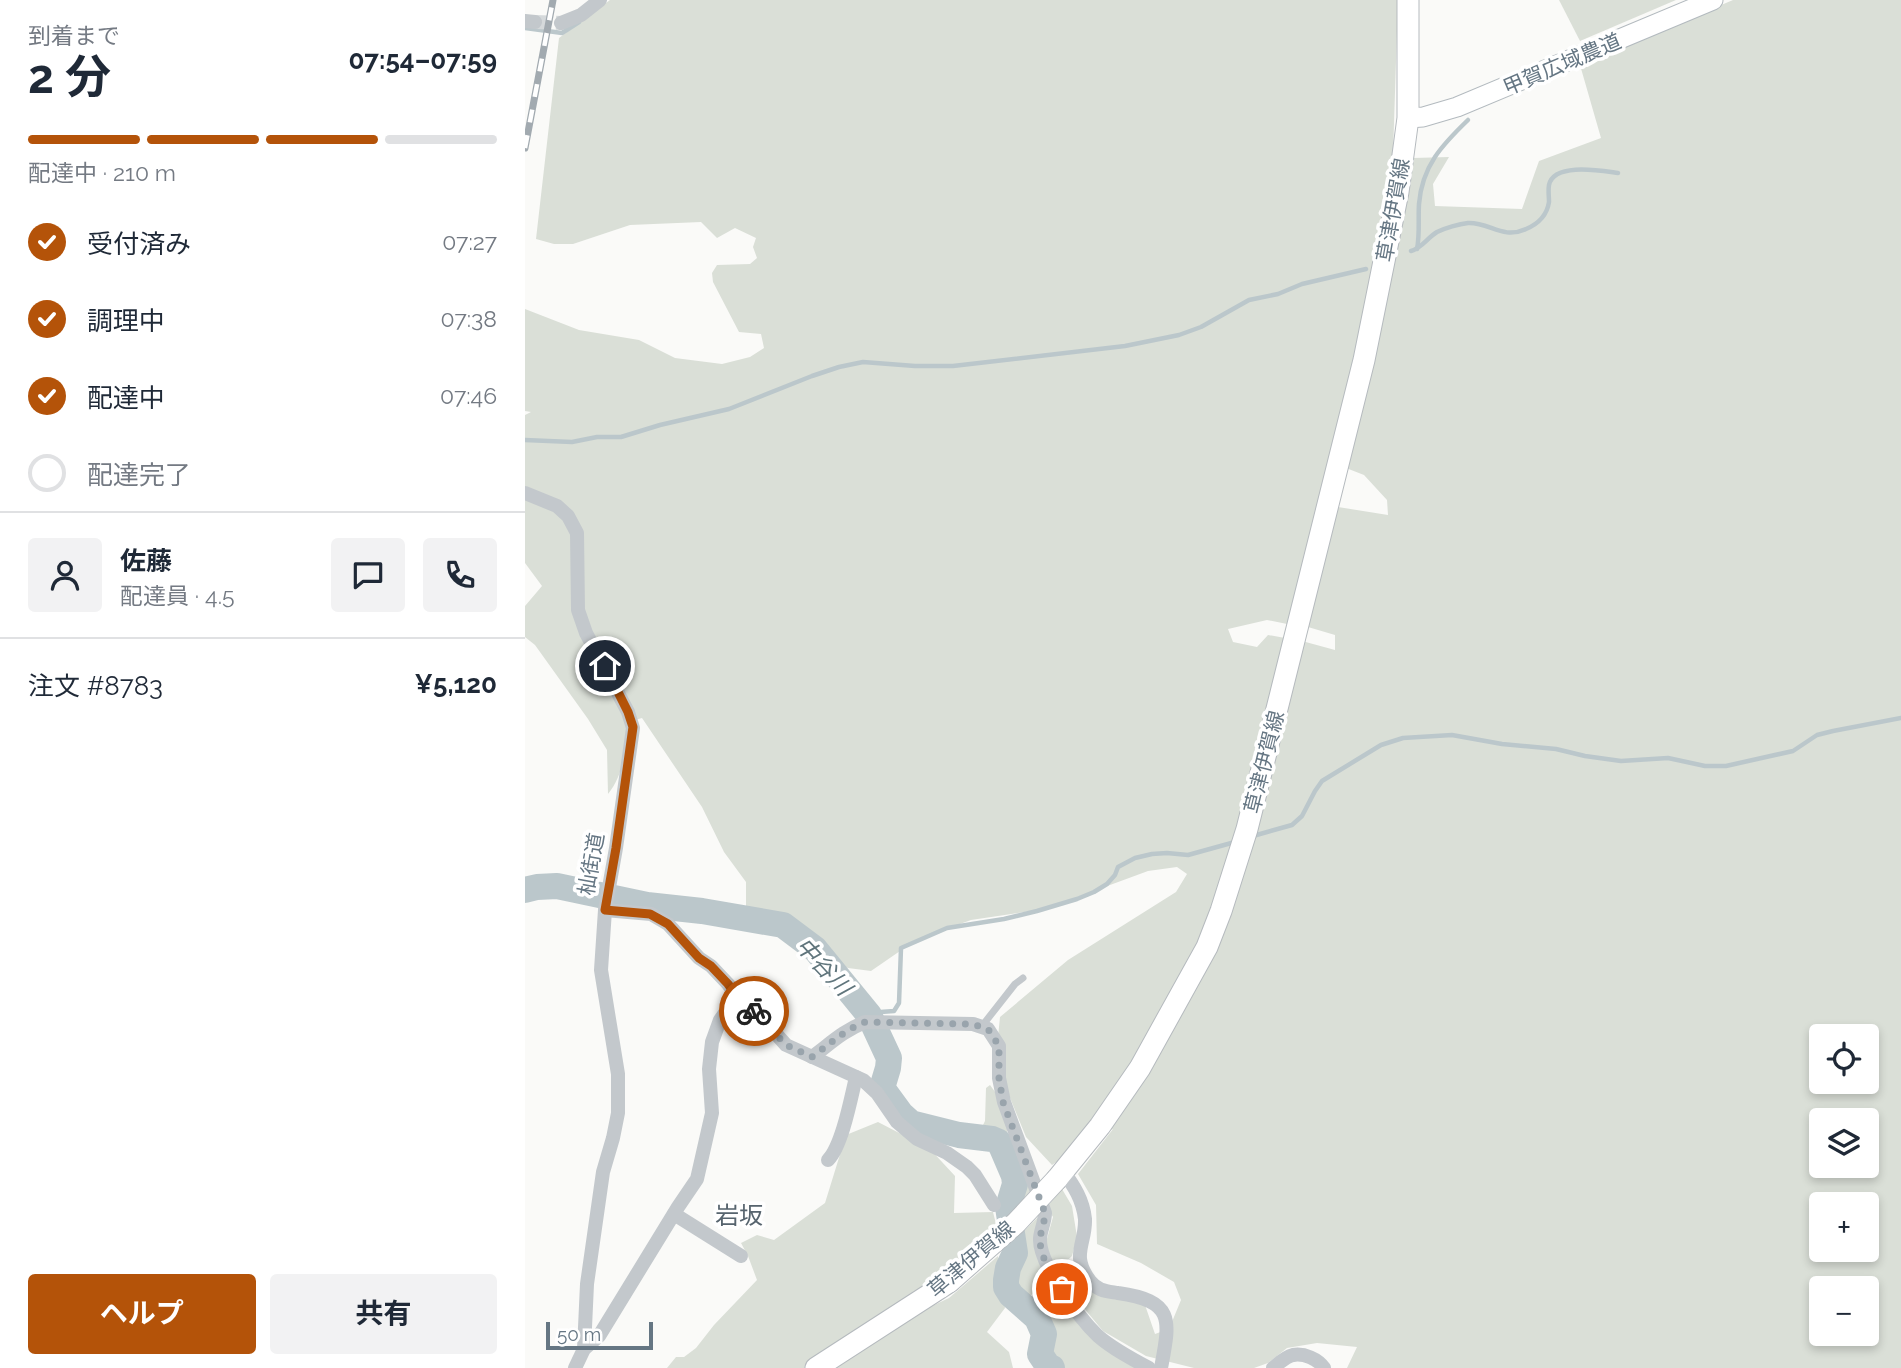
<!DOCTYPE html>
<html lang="ja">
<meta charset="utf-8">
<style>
body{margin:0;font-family:Raleway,"Noto Sans JP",sans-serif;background:#f2f2f3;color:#1f2937;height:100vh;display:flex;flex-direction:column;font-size:26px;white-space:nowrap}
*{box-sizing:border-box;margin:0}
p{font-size:23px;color:#747a83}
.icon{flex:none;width:38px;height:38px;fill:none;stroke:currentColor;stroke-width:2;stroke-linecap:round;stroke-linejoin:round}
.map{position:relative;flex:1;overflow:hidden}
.drawer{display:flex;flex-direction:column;background:#fff;width:525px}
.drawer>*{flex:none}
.buttons{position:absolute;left:1284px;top:1024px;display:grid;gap:14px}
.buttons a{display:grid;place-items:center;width:70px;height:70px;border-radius:7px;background:#fff;box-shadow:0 4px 10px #0003;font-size:35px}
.scale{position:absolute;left:21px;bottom:18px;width:107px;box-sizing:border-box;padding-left:7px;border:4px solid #657683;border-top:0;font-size:19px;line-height:24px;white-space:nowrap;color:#657683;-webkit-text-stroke:5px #fff;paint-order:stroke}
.pin{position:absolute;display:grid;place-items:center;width:60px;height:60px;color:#fff;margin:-30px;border:4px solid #fff;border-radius:50%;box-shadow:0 2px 7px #0007}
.courier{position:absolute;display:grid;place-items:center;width:70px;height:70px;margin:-35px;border:5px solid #b45309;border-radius:50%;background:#fff;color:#222;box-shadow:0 2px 9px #0007}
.head em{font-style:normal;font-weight:700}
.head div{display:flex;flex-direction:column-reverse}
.head{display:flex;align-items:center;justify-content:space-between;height:119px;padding:0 28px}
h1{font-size:46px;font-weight:700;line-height:52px}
.bar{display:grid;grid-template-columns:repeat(4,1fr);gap:10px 7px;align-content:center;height:84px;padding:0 28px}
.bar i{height:9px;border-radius:5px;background:#e0e1e3}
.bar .active{background:#b45309}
.bar p{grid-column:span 4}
.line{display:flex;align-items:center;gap:18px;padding:0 28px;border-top:2px solid #e0e1e3}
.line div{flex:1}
.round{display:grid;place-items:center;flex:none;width:74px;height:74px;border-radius:7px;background:#f2f2f3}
ol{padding:0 28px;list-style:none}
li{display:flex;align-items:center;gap:21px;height:77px}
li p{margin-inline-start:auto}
li .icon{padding:7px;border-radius:50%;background:#b45309;color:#fff;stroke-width:4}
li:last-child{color:#747a83}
li i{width:38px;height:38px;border:4px solid #e0e1e3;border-radius:50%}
.primary-button{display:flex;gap:14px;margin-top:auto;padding:14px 28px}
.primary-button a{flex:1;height:80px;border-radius:7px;background:#b45309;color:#fff;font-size:28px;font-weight:700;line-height:80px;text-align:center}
.primary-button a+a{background:#f2f2f3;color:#1f2937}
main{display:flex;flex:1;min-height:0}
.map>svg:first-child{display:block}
.green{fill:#dadfd7;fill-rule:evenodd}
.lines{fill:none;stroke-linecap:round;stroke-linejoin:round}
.stream{stroke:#bbc7cb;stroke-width:4.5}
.river{stroke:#bbc7cb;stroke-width:26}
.street-tunnel{stroke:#d5d9db;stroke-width:14;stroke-dasharray:14 7;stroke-linecap:butt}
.secondary-casing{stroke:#b3babf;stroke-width:21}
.primary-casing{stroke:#b5babe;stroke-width:23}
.lane{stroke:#c3c8cc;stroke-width:7}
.street{stroke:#c3c8cc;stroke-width:14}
.secondary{stroke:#fff;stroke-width:19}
.primary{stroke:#fff;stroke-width:21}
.rail-casing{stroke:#a2aab0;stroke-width:7}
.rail{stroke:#fff;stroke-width:4.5;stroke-dasharray:13;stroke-linecap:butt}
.primary-bridge-casing{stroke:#b5babe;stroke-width:23;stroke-linecap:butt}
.primary-bridge{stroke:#fff;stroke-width:21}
.done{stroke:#99a4ac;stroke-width:7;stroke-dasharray:0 12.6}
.route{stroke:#b45309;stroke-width:9}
.labels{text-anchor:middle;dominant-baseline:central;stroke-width:7;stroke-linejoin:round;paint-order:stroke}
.street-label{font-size:21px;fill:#657683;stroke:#fff}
.water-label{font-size:23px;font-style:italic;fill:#60757c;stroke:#fff}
.quarter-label{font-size:24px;fill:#57646e;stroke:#fff}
</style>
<main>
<section class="drawer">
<div class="head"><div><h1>2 分</h1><p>到着まで</p></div><em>07:54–07:59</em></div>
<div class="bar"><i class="active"></i><i class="active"></i><i class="active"></i><i></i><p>配達中 · 210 m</p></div>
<ol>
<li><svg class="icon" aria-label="check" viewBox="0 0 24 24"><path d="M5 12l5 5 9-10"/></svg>受付済み<p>07:27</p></li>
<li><svg class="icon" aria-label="check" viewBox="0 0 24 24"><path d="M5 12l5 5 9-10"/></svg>調理中<p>07:38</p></li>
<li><svg class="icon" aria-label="check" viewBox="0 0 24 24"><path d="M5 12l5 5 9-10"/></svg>配達中<p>07:46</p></li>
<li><i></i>配達完了</li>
</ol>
<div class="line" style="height:126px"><a class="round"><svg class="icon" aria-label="person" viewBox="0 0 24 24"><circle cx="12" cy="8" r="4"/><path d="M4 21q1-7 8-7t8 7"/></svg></a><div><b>佐藤</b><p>配達員 · 4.5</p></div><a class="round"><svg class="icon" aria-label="chat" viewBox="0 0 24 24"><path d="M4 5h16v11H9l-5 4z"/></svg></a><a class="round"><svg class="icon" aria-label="phone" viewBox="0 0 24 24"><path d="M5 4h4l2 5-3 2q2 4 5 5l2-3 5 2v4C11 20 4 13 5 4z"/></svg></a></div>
<div class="line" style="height:91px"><div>注文 #8783</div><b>¥5,120</b></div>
<div class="primary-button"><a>ヘルプ</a><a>共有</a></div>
</section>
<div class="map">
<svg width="1376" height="1368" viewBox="0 0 1376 1368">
<rect width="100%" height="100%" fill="#fafaf8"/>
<g class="green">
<path d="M85 0H873L868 154 861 209 849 255 841 304 846 349C860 325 861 298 867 270 874 233 882 196 888 158L924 157 908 184 910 206 997 209 1014 161 1076 138 1055 65 1208 0H1376V1368H822L832 1347 792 1343 762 1348 743 1363 729 1368H669L621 1356 578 1331 558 1307 566 1287 620 1305 630 1334 644 1329 656 1300 649 1282 616 1263 572 1244 571 1205 553 1174 588 1129 555 1146 527 1165 501 1137 481 1088 473 1037 475 1017 543 960 651 892 662 874 652 867 623 871 520 909 446 920 391 940 346 971 323 968 270 940 242 933 221 916V882L199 852 177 807 117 718 103 722C100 748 100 773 83 794L82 750 63 719 10 645 0 637V606L17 586 0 563V415L6 412 0 411V309L54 330 114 340 150 358 197 364 225 357 239 348 236 334 214 332 188 282 187 273 192 265 225 264 232 258 228 247 231 238 210 228 192 238 176 222 105 225 48 244H29L11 239 34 38ZM821 468 839 475 862 500 863 515 813 507 783 627 810 635V650L777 641 743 635 732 647 708 642 703 629 742 620 767 625 776 594 779 555 798 543ZM1297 1036H1342V1082H1297ZM1297 1120H1342V1166H1297ZM1297 1204H1342V1250H1297ZM1297 1288H1342V1334H1297Z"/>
<polygon points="1034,0 1151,0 1055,41"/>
<polygon points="465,1085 473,1096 482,1123 482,1136 495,1158 508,1188 490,1208 481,1167 472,1145 454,1133 460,1121 461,1088"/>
<polygon points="353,1122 405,1149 430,1176 429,1213 468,1212 472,1228 392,1313 424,1298 473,1256 475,1284 480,1308 462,1332 484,1352 488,1368 142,1368 151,1357 159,1357 171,1348 189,1325 232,1280 223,1256 216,1243 232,1235 249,1240 300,1203 321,1135"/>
<polygon points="537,1189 547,1206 552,1237 547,1256 533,1269 524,1262 520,1246 528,1217 522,1207"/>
<polygon points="516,1214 512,1247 520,1282 502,1299 496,1289 488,1270 492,1257 494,1236"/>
<polygon points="522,1283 540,1309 572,1343 616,1368 522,1368 516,1351 524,1345 516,1327 536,1308 533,1304 510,1313 504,1304"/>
</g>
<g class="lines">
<g class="stream">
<polyline points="0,28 37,33 54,22"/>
<path d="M892 249C895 234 893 219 894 204 897 166 917 145 943 120"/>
<path d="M886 251C897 248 902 238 912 232 920 228 934 224 943 223 965 222 977 240 1001 229 1013 224 1022 215 1024 202 1024 196 1023 191 1024 185 1029 162 1077 171 1093 173"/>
<polyline points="0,440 47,442 72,437 96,437 135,425 204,409 287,376 314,367 338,362 390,366 428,366 600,346 654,335 676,327 724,300 753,294 777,284 841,269"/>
<polyline points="728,836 767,825 777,816 790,791 797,781 856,745 878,738 927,735 977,744 1031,749 1060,756 1096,761 1143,758 1180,766 1201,766 1268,751 1292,735 1308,731 1376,718"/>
<polyline points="342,1013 369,1011 374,1003 376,948 422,928 479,919 512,911 552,899 569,892 582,884 590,875 593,867 610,858 627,854 642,853 663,855 710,842"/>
</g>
<polyline class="river" points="0,890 12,887 32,886 122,905 177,911 258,925 290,949 344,1015 364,1058 363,1068 357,1088 376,1114 386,1123 434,1135 467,1139 474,1142 477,1148 489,1176 490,1184 483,1207 490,1253 483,1268 481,1280 481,1287 486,1295 512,1318 519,1334 515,1354 523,1366 527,1368"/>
<polyline class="street-tunnel" points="10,22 36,23"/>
<defs>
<polyline id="secondary" points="883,118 898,117 932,107 1188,0"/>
<g id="primary">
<polyline points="532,1179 575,1126 615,1068 682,947 696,911 722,829 839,360 873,192 883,118 883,0"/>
<polyline points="291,1368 424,1282"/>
</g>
</defs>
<use href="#secondary" class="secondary-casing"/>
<use href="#primary" class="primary-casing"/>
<polyline class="lane" points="457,1026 490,984 498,978"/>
<g class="street">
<polyline points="0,21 10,22"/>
<polyline points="36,23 56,15 75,0"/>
<polyline points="0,493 32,506 43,516 52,533 53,610 61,633 103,712 108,728 91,848 80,910 76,970 93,1074 93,1113 88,1138 78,1172 62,1284 59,1349"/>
<polyline points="80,910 126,914 143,924 174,958 186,966 203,984 212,996 235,1016 261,1045 338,1080 352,1093 372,1122 392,1139 422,1153 442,1167 450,1175 469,1205"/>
<path d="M287 1057C306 1043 318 1031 340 1022L448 1024 463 1029 474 1046V1078L479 1102 520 1213C520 1222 515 1232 515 1239 514 1264 555 1319 573 1336 588 1349 607 1359 624 1368"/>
<path d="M303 1160C317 1146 326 1098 331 1077"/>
<path d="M538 1171C549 1186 558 1200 560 1219 561 1244 545 1255 565 1281 573 1291 581 1291 593 1293 650 1301 645 1320 636 1368"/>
<polyline points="149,1214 216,1256"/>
<polyline points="50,1368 59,1349 74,1336 153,1207 172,1179 187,1113 184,1069 187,1042 195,1020 212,996"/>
<path d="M748 1368C754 1363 760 1357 768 1355 779 1353 793 1359 799 1368"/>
</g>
<use href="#secondary" class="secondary"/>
<use href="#primary" class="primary"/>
<defs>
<polyline id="rail" points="0,148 28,0"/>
</defs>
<use href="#rail" class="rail-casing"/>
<use href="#rail" class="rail"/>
<defs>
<polyline id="primary-bridge" points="424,1282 491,1223 532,1179"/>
</defs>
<use href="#primary-bridge" class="primary-bridge-casing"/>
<use href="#primary-bridge" class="primary-bridge"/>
</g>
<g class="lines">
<path class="done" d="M229 1011 261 1045 287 1057C306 1043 318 1031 340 1022L447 1024 463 1029 474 1046V1078L478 1102 520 1213C520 1222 515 1232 515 1241 516 1259 527 1274 537 1289"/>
<polyline class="route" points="80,666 103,712 108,727 91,848 80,910 125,914 143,924 174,958 186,966 203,984 212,996 229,1011"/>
</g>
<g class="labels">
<g class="street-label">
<text transform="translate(1037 64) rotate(-23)">甲賀広域農道</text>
<text transform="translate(868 210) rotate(-80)">草津伊賀線</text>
<text transform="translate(739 762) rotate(-76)">草津伊賀線</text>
<text transform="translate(66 864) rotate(-80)">杣街道</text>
<text transform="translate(446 1259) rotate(-40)">草津伊賀線</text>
</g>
<g class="water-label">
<text transform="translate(299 966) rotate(47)">中谷川</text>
</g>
<g class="quarter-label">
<text x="214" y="1215">岩坂</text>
</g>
</g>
</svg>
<div class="buttons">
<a><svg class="icon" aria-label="locate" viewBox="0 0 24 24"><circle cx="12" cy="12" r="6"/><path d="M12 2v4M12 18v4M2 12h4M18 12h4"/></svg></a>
<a><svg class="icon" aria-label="layers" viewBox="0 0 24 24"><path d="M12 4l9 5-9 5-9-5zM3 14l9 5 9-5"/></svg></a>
<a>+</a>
<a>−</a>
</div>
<div class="scale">50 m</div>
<div class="pin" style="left:537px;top:1289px;background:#ea580c"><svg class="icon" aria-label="bag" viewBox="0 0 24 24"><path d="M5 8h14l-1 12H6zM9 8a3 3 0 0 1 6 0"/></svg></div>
<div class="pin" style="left:80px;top:666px;background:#1f2937"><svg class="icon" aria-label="home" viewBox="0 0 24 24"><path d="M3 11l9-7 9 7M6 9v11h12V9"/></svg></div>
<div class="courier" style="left:229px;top:1011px"><svg class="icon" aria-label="bike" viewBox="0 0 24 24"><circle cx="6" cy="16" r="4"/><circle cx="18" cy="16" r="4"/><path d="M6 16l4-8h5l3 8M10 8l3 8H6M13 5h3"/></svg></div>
</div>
</main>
